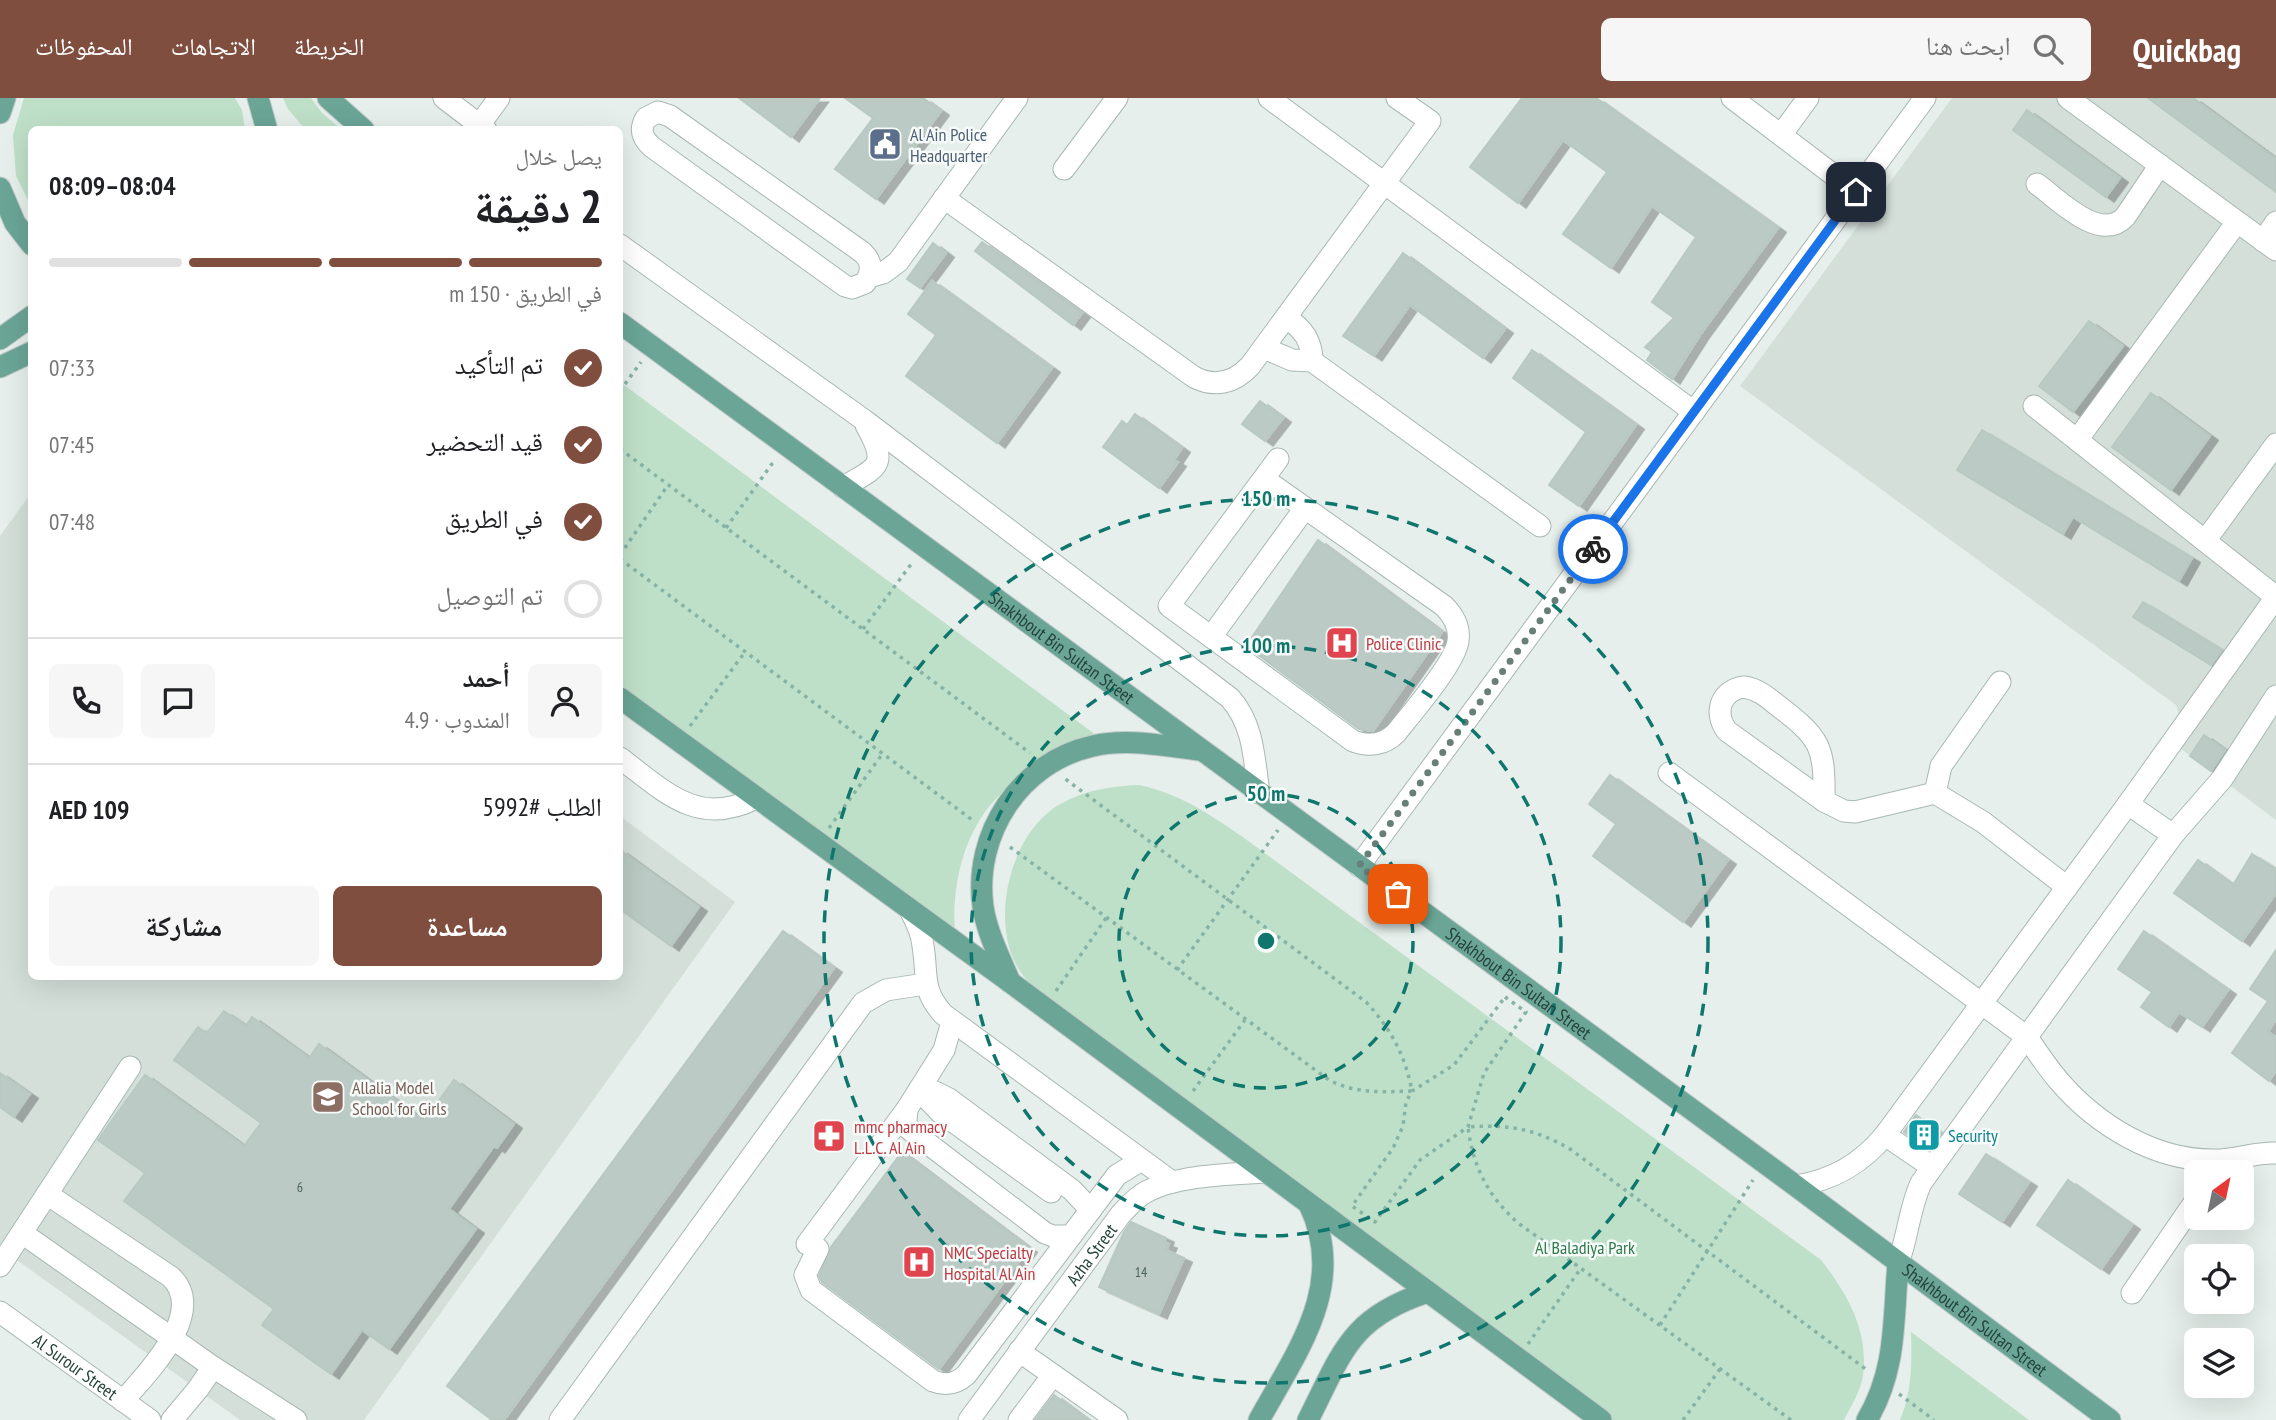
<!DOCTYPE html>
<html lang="ar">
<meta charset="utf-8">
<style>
body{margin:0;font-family:"PT Sans Narrow","Noto Naskh Arabic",sans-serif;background:#f6f6f6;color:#202124;direction:rtl;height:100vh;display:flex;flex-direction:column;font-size:26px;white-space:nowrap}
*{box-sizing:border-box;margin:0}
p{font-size:23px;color:#757577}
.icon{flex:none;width:38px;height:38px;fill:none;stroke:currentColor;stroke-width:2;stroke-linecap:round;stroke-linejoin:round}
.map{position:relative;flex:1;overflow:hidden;direction:ltr}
.sheet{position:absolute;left:28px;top:28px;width:595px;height:854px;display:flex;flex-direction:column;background:#fff;border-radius:10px;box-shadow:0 7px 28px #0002;direction:rtl}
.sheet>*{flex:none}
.needle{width:46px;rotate:33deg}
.fabs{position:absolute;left:2184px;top:1062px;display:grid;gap:14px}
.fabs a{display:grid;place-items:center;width:70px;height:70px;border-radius:10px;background:#fff;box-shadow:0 7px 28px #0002;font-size:35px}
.pin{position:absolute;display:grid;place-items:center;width:60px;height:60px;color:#fff;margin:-30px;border-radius:14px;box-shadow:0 4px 10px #0006}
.courier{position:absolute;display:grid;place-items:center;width:70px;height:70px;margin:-35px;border:5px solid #1a73e8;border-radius:50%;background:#fff;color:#222;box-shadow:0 2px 9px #0007}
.head em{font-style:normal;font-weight:700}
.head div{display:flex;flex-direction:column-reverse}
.head{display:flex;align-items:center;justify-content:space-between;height:119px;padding:0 21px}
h1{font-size:46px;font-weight:700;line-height:52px}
.bar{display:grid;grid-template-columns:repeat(4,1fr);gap:10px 7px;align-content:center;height:84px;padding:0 21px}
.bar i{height:9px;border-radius:5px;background:#e0e0e0}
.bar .active{background:#7f4e3f}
.bar p{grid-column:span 4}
.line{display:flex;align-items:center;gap:18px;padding:0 21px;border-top:2px solid #e0e0e0}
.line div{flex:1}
.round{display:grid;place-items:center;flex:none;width:74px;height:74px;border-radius:10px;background:#f6f6f6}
ol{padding:0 21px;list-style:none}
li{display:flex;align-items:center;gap:21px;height:77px}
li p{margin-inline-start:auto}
li .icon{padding:7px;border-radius:50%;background:#7f4e3f;color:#fff;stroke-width:4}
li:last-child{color:#757577}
li i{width:38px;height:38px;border:4px solid #e0e0e0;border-radius:50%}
.primary-button{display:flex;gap:14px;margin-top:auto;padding:14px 21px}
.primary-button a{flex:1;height:80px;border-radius:10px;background:#7f4e3f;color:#fff;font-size:28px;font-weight:700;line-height:80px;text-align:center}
.primary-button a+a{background:#f6f6f6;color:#202124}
header{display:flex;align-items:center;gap:42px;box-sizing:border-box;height:98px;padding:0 35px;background:#7f4e3f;color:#fff}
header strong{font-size:33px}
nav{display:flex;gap:38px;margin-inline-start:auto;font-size:24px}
.search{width:490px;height:63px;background:#f6f6f6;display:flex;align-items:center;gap:18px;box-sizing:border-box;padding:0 24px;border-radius:10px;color:#757577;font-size:26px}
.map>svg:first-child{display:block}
.built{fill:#d4dfda}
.green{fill:#bfe0c8}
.building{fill:#bbcac4;stroke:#b8c9c2;stroke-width:2;filter:url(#shadow)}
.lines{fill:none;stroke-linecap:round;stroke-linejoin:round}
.minor-casing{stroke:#a8b8b2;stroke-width:23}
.major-casing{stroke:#c2cac8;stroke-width:23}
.path{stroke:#86b3a5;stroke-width:3.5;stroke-dasharray:3.5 5;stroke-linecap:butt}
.minor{stroke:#fff;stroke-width:21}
.major{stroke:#6aa596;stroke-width:21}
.done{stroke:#687f78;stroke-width:7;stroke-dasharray:0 12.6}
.route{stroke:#1a73e8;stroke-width:9}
.ring{fill:none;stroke:#0f766e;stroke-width:3.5;stroke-dasharray:12 9}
.labels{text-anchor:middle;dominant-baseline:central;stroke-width:5;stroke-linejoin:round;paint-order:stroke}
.number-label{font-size:14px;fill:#4a645c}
.service-label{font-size:18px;fill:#4e5e75;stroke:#f7fbf9;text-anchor:start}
.health-label{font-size:18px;fill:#be3a42;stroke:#f7fbf9;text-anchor:start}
.street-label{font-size:18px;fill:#24423a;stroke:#f7fbf9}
.education-label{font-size:18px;fill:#785e54;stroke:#f7fbf9;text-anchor:start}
.culture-label{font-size:18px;fill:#0d838f;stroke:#f7fbf9;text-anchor:start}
.park-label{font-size:18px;fill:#2d7a4b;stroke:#f7fbf9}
.centre{fill:#0f766e;stroke:#f7fbf9;stroke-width:3.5}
.ring-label{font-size:21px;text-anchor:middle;font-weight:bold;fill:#0f766e;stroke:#f7fbf9;stroke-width:5;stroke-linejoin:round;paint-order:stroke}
</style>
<header>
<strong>Quickbag</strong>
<div class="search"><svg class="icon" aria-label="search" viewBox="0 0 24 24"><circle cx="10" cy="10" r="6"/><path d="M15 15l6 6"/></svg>ابحث هنا</div>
<nav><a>الخريطة</a><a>الاتجاهات</a><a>المحفوظات</a></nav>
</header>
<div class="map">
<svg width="2276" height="1322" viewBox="0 0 2276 1322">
<defs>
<filter id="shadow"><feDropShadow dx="8" dy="4.5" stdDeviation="0" flood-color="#0004"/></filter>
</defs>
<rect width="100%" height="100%" fill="#e6efeb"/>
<g class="built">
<polygon points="1952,0 2276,0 2276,722 2168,641 2180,621 2176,607 1740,288"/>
<polygon points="31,395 32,878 620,878 620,718 735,804 364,1322 240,1322 0,1150 0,438"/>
</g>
<g class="green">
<polygon points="24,0 235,0 242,12 245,31 32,32 31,108 16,78 13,37"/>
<polygon points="283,0 311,0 322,15 341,31 305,31 288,11"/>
<path d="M620 284 1100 640C1080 651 1059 662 1039 673 1030 677 1018 681 1010 688 965 723 951 784 955 837L620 593Z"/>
<path d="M1139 687C1180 696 1206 714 1240 737L1821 1162C1847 1195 1869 1233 1863 1277 1861 1293 1851 1308 1844 1322H1604L1055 910C1042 897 1024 883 1016 866 990 817 1012 732 1062 705 1086 692 1112 688 1139 687Z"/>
<path d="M1911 1234 2029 1322H1900C1912 1294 1912 1264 1911 1234Z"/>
</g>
<g class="building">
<polygon points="739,0 820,0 791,39"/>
<polygon points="845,0 923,0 941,13 876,101 835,71 873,20"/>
<polygon points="1522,0 1596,0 1778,130 1700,237 1672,281 1647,262 1652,254 1645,249 1674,220 1652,204 1696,139 1652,108 1611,170 1563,136 1607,74 1563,42 1518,105 1470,69"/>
<polygon points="2148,0 2193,0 2276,61 2276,94"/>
<polygon points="2027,12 2120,80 2106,99 2013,32"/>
<polygon points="982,144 1082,215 1073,227 975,153"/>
<polygon points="933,145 946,155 920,190 907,181"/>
<polygon points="1403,155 1505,231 1483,260 1410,207 1374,258 1343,238"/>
<polygon points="932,183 1052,270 997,345 906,278 936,237 908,216"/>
<polygon points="2089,223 2123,248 2073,314 2039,288"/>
<polygon points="1532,252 1636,327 1579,408 1549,387 1586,334 1513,280"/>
<polygon points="2151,295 2210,338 2171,392 2112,349"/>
<polygon points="1260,303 1283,320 1265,343 1242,326"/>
<polygon points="1135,316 1182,350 1174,362 1178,364 1159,390 1103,349 1122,323 1127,327"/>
<polygon points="1982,332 2192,460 2179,483 2073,419 2063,436 1957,372"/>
<polygon points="1318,442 1442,534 1373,633 1359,631 1246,548"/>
<polygon points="2143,504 2222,552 2211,567 2133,519"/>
<polygon points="2204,637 2225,652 2211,673 2190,658"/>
<polygon points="1610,677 1728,762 1683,824 1593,758 1616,726 1589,706"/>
<polygon points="620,752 699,809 671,848 620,811"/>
<polygon points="2252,756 2276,771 2276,795 2242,843 2174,795 2198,762 2233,787"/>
<polygon points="783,833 834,870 504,1322 492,1322 447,1288"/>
<polygon points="2144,833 2228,892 2202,929 2179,914 2169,929 2141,909 2152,894 2118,871"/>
<polygon points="2276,852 2276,921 2268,934 2276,939 2276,972 2269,983 2232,955 2268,903 2250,891"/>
<polygon points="224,913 246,928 252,919 309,960 319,946 424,1023 454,982 514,1026 497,1050 494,1048 449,1111 476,1131 389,1251 362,1232 331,1276 262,1227 274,1211 124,1103 145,1075 98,1042 145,977 244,1048 261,1025 174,962 198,929 207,935"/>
<polygon points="0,975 30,996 14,1019 0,1009"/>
<polygon points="1916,1017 1941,1035 1929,1051 1904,1034"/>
<polygon points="902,1054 1029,1150 939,1271 822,1184 819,1178 831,1149"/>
<polygon points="1986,1056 2029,1084 2002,1124 1959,1096"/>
<polygon points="2068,1082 2132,1127 2101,1171 2037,1127"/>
<polygon points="1131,1124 1166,1140 1164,1144 1169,1146 1166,1152 1184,1160 1159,1216 1099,1189 1124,1134"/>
<polygon points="1054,1297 1088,1322 1035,1322"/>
</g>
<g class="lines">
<defs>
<g id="minor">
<polyline points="444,0 486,32"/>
<polyline points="1269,0 1694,314"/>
<polyline points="1732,0 1856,94"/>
<polyline points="2068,0 2276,152"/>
<path d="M658 14 670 18 862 154C872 163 873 173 865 185L852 190 845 188 652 49C642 40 639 32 646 20Z"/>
<polyline points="480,26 499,0"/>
<polyline points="1781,37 1808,0"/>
<polyline points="1064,71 1117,0"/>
<path d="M2037 86C2059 102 2100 145 2125 119L2160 67"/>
<path d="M944 100 1194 279C1215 290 1234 285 1250 268L1430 23 1397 0"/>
<polyline points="2263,143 2276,124"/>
<path d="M620 147 864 322 1230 600C1254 627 1254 661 1259 695"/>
<polyline points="869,179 883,175 898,164 1017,0"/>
<path d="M1286 220C1303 230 1312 243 1312 263"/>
<polyline points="1264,250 1292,262 1312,263 1540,428"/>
<polyline points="2034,308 2276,499"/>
<polyline points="2077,342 2237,124"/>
<path d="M1264 381 1444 508C1454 518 1460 529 1458 543 1456 564 1411 616 1396 635 1384 647 1369 649 1353 643L1169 508 1278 361"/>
<path d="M843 389C878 369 889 368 866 327"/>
<polyline points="2205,443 2276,346"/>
<polyline points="1211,539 1305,410"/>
<polyline points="2000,584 1941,668 1935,695 1983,724 2067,789"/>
<path d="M1744 589C1758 591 1767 599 1777 607 1820 640 1825 647 1824 703L1727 633C1713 614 1721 592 1744 589Z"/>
<path d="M620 660C664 693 698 730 756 700"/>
<path d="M1669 675 2027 939C2037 954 2047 969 2059 983 2096 1026 2153 1062 2212 1062 2234 1063 2254 1054 2276 1055"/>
<polyline points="1824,703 1844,713 1855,714 1935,695"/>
<polyline points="2128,706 2173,737"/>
<polyline points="1359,768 1925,0"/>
<path d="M910 812C916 823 922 835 923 848 928 878 921 891 943 916L1172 1084"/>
<polyline points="952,924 944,952 907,1011 906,1024 909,1031 1045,1135 1053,1138 1071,1138"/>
<polyline points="919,992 935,994 949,1001 1072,1092 1091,1112"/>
<polyline points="919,992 940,1014 1051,1094"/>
<polyline points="1885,1037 1932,1069"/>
<path d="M1796 1088C1833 1082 1861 1066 1885 1037L2128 706 2276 499"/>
<path d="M47 1096 171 1179C208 1215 147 1275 123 1303"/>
<polyline points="22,1135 213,1269 296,1322"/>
<polyline points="807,1146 907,1011"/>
<path d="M818 1151 805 1177 811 1192 933 1283C946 1288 956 1286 966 1277L1117 1077 1140 1063"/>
<path d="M1898 1165C1908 1139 1909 1111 1921 1085L2173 737 2222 681 2276 598"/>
<polyline points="0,1168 130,969"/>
<polyline points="2132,1195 2196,1102"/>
<path id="s1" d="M0 1214 150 1322"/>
<polyline points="1019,1253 1117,1322"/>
<polyline points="172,1322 198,1291 213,1269"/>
<polyline points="560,1322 863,905 886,892 925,886"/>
<path id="s2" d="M969 1322 1121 1116C1129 1108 1136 1099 1146 1094 1176 1077 1232 1076 1266 1074"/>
<polyline points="1019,1322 1053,1277"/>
</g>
<g id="major">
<polyline points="258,0 267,32"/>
<polyline points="328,0 364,32"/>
<polyline points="0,15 5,0"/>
<polyline points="0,90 15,125 32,147"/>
<path id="s3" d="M620 225 1796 1088 2110 1322"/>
<polyline points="0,241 32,218"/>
<polyline points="0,269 32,254"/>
<polyline points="620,600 1010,884 1601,1322"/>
<path d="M1010 884C1000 860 987 835 983 809 973 736 1020 664 1093 648 1127 640 1164 648 1199 652"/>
<path d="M1259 1322C1297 1253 1348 1187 1309 1106"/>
<path d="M1308 1322C1342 1255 1350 1219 1428 1194"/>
<path d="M1867 1322C1897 1271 1893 1223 1898 1165"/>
</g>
</defs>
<use href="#minor" class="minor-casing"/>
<use href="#major" class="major-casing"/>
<g class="path">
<polyline points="620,293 641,264"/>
<polyline points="620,351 1030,655"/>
<polyline points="726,430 774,363"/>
<polyline points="620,457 668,387"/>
<polyline points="620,461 975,724"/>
<polyline points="863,531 912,465"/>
<polyline points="690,628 745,554"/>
<polyline points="829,730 883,655"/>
<path d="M1010 749 1329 982C1356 996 1382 994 1412 993 1405 957 1391 931 1366 904L1064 680"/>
<polyline points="1177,872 1278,732"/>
<polyline points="1056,893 1106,820"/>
<polygon points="1505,899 1526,914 1484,975 1468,1029 1420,1062 1375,1124 1352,1108 1393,1050 1403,1028 1406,1004 1412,993 1454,967"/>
<polyline points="1193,993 1245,922"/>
<polyline points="1660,1227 1753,1082"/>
<polyline points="1528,1246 1581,1170"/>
<polyline points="1899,1296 1934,1322"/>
<polyline points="1683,1322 1720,1271"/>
<path d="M1791 1322 1518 1125C1488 1098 1473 1069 1468 1029 1509 1026 1535 1031 1570 1051L1867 1272"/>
</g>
<use href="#minor" class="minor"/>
<use href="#major" class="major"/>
</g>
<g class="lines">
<polyline class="done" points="1398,796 1359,768 1593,451"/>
<polyline class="route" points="1593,451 1856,94"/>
</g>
<g class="ring">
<circle cx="1266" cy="843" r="147"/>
<circle cx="1266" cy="843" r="295"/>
<circle cx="1266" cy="843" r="442"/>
</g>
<defs>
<symbol id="civic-square" viewBox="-11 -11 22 22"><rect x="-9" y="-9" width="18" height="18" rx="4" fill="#5c6f8a" stroke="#f7fbf9"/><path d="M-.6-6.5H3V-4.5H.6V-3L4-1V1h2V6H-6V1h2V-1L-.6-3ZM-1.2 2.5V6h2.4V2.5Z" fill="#fff"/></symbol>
<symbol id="hospital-square" viewBox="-11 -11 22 22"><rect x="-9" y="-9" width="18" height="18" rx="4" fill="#e0444e" stroke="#f7fbf9"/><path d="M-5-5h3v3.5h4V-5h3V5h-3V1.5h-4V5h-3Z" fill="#fff"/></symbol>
<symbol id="school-square" viewBox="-11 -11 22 22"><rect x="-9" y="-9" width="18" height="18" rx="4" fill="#8d6e63" stroke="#f7fbf9"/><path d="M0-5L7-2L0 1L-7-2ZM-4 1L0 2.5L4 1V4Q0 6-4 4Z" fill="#fff"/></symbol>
<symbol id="building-square" viewBox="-11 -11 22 22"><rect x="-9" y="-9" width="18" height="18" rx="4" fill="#0f9aa8" stroke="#f7fbf9"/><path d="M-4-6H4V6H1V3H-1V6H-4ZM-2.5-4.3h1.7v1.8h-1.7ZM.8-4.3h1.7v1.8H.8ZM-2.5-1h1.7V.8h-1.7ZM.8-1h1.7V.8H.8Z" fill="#fff"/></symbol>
<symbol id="pharmacy-square" viewBox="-11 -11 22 22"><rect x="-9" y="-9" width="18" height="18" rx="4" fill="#e0444e" stroke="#f7fbf9"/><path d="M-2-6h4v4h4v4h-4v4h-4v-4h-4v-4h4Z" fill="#fff"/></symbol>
</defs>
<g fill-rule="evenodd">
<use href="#civic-square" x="866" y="27" width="38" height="38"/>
<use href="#hospital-square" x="1323" y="526" width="38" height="38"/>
<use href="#school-square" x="309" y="980" width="38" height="38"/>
<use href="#building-square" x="1905" y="1018" width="38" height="38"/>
<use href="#pharmacy-square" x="810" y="1019" width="38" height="38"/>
<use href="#hospital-square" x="900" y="1145" width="38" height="38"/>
</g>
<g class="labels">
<g class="number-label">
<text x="300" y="1089">6</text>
<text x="1141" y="1174">14</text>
</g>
<g class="service-label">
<text x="910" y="36">Al Ain Police<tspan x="910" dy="21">Headquarter</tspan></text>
</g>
<g class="health-label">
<text x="1366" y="545">Police Clinic</text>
<text x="854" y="1028">mmc pharmacy<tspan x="854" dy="21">L.L.C. Al Ain</tspan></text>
<text x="944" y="1154">NMC Specialty<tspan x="944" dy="21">Hospital Al Ain</tspan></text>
</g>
<g class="street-label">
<text stroke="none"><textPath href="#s3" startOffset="548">Shakhbout Bin Sultan Street</textPath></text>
<text stroke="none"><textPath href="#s3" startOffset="1115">Shakhbout Bin Sultan Street</textPath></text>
<text stroke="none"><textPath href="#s2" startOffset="206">Azha Street</textPath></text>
<text stroke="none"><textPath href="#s3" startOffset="1682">Shakhbout Bin Sultan Street</textPath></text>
<text stroke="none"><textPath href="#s1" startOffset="93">Al Surour Street</textPath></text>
</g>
<g class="education-label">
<text x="352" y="989">Allalia Model<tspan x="352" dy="21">School for Girls</tspan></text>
</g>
<g class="culture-label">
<text x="1948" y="1037">Security</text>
</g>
<g class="park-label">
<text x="1585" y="1149">Al Baladiya Park</text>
</g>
</g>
<circle cx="1266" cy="843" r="10" class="centre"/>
<g class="ring-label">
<text x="1266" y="408">150 m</text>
<text x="1266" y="555">100 m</text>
<text x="1266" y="703">50 m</text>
</g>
</svg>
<div class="fabs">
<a><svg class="needle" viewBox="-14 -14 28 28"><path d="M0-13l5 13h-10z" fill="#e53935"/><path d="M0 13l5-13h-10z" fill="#757577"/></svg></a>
<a><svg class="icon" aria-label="locate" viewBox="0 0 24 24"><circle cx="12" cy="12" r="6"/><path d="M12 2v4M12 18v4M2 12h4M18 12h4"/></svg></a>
<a><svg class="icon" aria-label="layers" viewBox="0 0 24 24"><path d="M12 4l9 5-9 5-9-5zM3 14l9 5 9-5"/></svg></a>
</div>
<div class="pin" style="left:1398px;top:796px;background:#ea580c"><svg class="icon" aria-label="bag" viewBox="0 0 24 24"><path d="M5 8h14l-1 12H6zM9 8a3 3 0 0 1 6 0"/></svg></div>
<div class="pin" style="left:1856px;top:94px;background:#1f2937"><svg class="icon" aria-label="home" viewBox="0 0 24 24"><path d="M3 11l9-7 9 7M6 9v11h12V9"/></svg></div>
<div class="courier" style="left:1593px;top:451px"><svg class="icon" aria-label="bike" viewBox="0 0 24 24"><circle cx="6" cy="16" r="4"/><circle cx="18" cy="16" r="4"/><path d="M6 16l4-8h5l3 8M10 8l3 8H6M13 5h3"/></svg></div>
<section class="sheet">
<div class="head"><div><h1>2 دقيقة</h1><p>يصل خلال</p></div><em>08:04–08:09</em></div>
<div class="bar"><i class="active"></i><i class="active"></i><i class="active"></i><i></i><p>في الطريق · 150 m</p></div>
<ol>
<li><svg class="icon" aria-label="check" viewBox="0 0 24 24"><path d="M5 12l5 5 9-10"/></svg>تم التأكيد<p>07:33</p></li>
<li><svg class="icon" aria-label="check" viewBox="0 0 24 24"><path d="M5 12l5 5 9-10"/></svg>قيد التحضير<p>07:45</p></li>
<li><svg class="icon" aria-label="check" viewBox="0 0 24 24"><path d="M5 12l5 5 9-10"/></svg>في الطريق<p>07:48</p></li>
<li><i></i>تم التوصيل</li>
</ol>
<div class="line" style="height:126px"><a class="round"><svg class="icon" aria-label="person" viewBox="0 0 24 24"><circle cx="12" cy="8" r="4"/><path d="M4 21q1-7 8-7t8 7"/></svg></a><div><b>أحمد</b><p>المندوب · 4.9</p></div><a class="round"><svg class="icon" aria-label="chat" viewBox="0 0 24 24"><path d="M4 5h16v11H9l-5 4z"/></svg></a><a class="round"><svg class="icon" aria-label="phone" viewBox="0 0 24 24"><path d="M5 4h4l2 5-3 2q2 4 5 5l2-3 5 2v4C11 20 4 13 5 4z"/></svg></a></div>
<div class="line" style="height:91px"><div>الطلب #5992</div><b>AED 109</b></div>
<div class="primary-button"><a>مساعدة</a><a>مشاركة</a></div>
</section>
</div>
